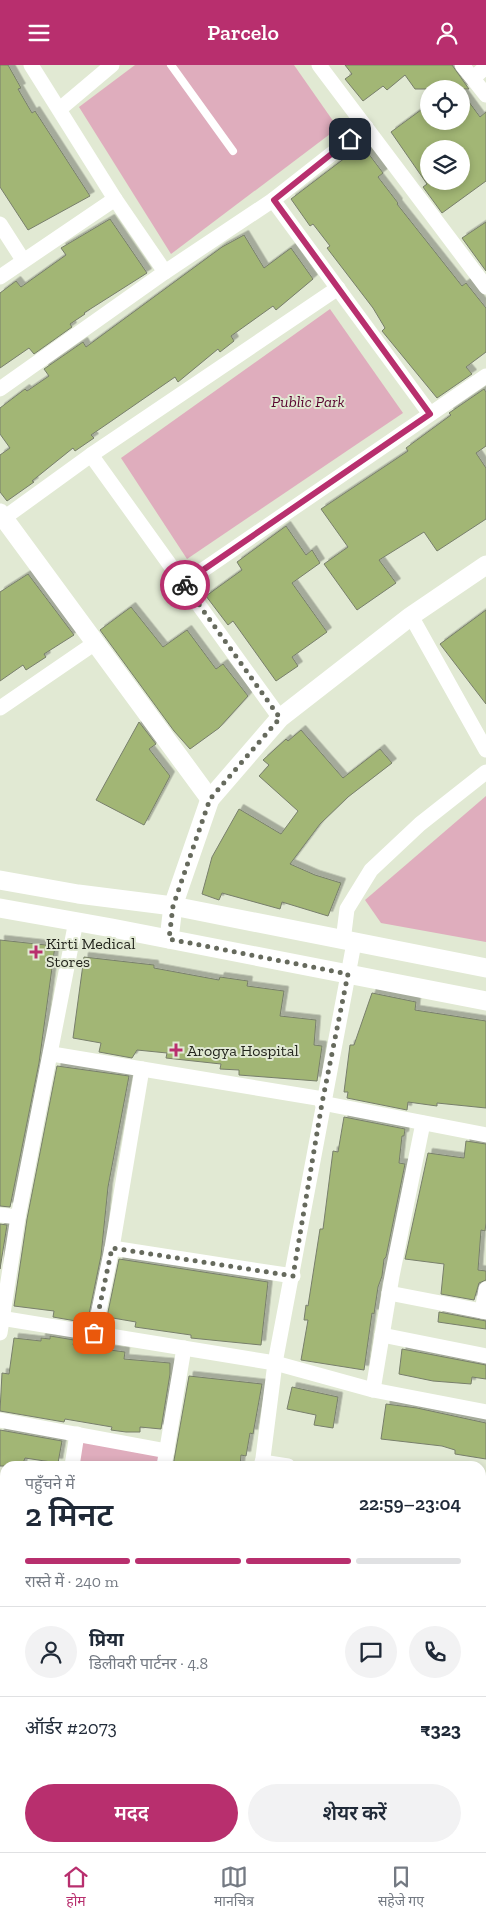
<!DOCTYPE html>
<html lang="hi">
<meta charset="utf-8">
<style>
body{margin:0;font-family:"Zilla Slab","Noto Sans Devanagari",serif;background:#f2f2f3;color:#1f2937;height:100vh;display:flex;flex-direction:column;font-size:19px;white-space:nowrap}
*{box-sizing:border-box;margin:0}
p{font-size:16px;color:#747a83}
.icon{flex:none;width:28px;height:28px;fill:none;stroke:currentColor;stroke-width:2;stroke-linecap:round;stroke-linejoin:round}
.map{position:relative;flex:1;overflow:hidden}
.panel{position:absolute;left:0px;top:1396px;width:486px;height:391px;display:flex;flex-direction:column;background:#fff;border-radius:15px 15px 0 0;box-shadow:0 2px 8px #0003}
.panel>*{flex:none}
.controls{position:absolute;left:420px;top:15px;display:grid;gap:10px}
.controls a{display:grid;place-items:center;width:50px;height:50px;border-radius:50%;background:#fff;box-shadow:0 2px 8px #0003;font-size:25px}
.pin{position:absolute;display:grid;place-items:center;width:42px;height:42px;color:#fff;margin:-21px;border-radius:10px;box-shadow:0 2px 8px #0006}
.courier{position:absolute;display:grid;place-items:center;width:50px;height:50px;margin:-25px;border:4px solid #b82f6e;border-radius:50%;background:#fff;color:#222;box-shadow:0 1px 6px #0007}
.overview em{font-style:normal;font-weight:600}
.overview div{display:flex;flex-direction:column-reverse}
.overview{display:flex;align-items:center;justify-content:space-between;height:85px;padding:0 25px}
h1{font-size:32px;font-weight:600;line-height:38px}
.bar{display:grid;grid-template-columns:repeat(4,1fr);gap:8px 5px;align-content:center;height:60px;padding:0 25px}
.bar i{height:6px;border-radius:4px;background:#e0e1e3}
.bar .active{background:#b82f6e}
.bar p{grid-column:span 4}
.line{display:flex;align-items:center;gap:12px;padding:0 25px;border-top:1px solid #e0e1e3}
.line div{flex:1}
.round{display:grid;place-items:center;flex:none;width:52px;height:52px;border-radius:26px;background:#f2f2f3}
.action{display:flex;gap:10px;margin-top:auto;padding:10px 25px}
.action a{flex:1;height:58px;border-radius:30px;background:#b82f6e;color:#fff;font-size:20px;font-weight:600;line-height:58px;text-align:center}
.action a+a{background:#f2f2f3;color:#1f2937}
header{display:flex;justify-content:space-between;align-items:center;height:65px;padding:0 25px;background:#b82f6e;color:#fff;font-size:22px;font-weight:600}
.tab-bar{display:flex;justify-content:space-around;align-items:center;height:70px;border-top:1px solid #e0e1e3;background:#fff;font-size:14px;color:#747a83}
.tab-bar a{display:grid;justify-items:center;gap:2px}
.tab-bar .active{color:#b82f6e}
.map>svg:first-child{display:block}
.green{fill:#dfadbd}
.building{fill:#a2b675;stroke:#787f6b;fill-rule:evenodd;filter:url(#shadow)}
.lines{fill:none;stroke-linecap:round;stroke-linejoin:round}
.service{stroke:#fff;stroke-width:8}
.minor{stroke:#fff;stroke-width:15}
.tertiary{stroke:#fff;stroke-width:19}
.done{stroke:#666a5d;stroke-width:5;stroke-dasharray:0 9}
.route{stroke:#b82f6e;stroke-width:6}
.poi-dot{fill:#b82f6e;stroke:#e1e9d3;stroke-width:2}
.labels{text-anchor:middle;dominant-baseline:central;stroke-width:4;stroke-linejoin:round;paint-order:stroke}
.park-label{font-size:16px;font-style:italic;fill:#58032f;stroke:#e1e9d3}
.poi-label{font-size:16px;fill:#24261e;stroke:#e1e9d3;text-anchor:start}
</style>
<header><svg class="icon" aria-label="menu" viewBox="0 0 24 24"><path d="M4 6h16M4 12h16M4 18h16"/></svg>Parcelo<svg class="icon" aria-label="person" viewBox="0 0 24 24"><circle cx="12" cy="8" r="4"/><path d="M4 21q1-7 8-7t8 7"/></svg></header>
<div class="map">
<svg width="486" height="1787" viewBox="0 0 486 1787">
<defs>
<filter id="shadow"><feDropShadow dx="4.5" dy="-4.5" stdDeviation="0" flood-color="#0004"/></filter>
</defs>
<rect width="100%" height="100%" fill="#e1e9d3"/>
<g class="green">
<polygon points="135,0 294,0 338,63 171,189 79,42"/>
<polygon points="330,244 403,348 187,494 121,393"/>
<polygon points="486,731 486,877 381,858 365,835"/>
<polygon points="80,1377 162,1390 160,1401 76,1401"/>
</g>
<g class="building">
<polygon points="0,0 8,0 21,23 18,24 32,48 35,46 90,131 28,165 0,122"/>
<polygon points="345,0 452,0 469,24 415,24 405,10 387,25 383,21 363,36 345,14 352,9"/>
<path d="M461 26 480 52 486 47V116L442 148 423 122 427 119 391 67 425 42 429 48V56H461ZM429 84H461V116L429 118Z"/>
<polygon points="362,80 383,108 378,112 398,138 397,139 462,221 466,218 486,243 486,287 466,302 472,309 437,333 382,266 385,263 373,243 327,183 330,181 313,159 310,161 291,134"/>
<polygon points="110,154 147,208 84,248 85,249 70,259 72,262 34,289 29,283 0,303 0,228 16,216 21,222 66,190 61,183"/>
<polygon points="486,157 486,206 462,173"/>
<polygon points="244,170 264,203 291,183 313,214 276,245 273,241 231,271 234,276 220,287 218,284 178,317 175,312 110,357 91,370 94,373 75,386 73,383 32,416 34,417 7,436 0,427 0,390 10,383 0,369 0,343 25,324 27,326 49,311 44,304 83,277 86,282 222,182"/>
<polygon points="484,324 486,327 486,381 476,388 486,403 486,454 437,486 424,467 379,495 396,518 357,545 324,499 348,482 321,444 408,386 406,383 451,350 449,348"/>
<polygon points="286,461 306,490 312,485 320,498 292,518 327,567 292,592 298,601 276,616 233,556 228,560 206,531 242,505 237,497"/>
<polygon points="28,509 74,570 44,589 46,592 26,605 23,600 0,616 0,527"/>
<polygon points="131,542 163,582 187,565 216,604 223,599 248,631 219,663 190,684 174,666 100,565"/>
<polygon points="486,545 486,639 440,579"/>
<polygon points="139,657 156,679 149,684 170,711 144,760 96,735"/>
<polygon points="301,665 343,713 380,684 392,698 348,732 320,759 290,799 315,810 341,818 328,851 282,837 280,844 222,828 219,835 202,829 212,792 239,744 281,769 298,746 259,711 269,700 263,695 286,674 288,676"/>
<polygon points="0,875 55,881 39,998 10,1142 0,1141"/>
<polygon points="84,892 154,900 154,903 219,915 220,912 248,916 247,921 284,926 280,951 316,955 314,980 322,981 317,1016 239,1010 239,1005 220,1004 221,999 166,993 167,988 137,985 132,993 99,987 101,978 73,973"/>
<polygon points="372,928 416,937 415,945 486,956 486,1043 437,1038 437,1041 408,1037 407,1045 347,1033 348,1027 344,1027 350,980 354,980"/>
<polygon points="57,1001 129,1011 108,1122 101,1191 89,1249 86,1249 86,1252 77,1251 76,1256 53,1252 54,1246 14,1241 27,1154"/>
<polygon points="344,1052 405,1064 404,1071 402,1071 399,1098 405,1099 386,1192 384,1194 382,1211 378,1222 374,1249 372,1248 364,1305 301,1295 308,1255 304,1255 306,1240 308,1241 320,1164 323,1164 333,1086 338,1087"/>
<polygon points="466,1076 486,1079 486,1158 485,1166 481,1165 478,1205 486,1206 486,1215 479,1218 474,1235 441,1229 444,1199 405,1194 428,1088 464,1093"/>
<polygon points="0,1159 7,1160 0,1204"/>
<polygon points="119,1194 268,1217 261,1280 191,1273 191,1270 135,1262 136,1257 107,1252"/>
<polygon points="439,1247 486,1256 486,1264 438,1257"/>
<polygon points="50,1271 74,1275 73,1280 125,1287 124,1294 170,1298 170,1309 161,1364 140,1362 140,1367 126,1367 111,1365 112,1362 65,1354 64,1357 0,1346 2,1308 9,1309 14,1273 41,1276 41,1273 50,1274"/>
<polygon points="402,1284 486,1300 486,1314 472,1312 471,1319 433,1316 399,1309"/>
<polygon points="189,1311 262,1319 253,1369 250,1368 246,1391 241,1390 240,1401 173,1401"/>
<polygon points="292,1322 338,1332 333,1363 314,1360 316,1350 287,1344"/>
<polygon points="386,1339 417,1343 486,1358 486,1394 455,1389 455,1385 442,1381 381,1374"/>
<polygon points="0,1365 62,1376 58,1398 25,1393 22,1401 0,1401"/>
</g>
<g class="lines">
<polyline class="service" points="171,0 233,86"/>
<g class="minor">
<polyline points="31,0 115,134 165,207"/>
<polyline points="319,0 486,222"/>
<polyline points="462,0 486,30"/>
<polyline points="473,13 486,2"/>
<polyline points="61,43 112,0"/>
<polyline points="273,135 430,349"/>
<polyline points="0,159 23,195"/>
<polyline points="0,212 115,134"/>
<polyline points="0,324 165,207 273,135 366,62"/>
<polyline points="91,390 280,653"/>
<polyline points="4,453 91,390 338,223"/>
<polyline points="184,518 486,311"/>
<polyline points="411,551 486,685"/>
<polyline points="0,643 95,578"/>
<polyline points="343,876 347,844 371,805 420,759 486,707"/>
<polyline points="52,989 323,1034"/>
<polyline points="322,1038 486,1070"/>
<polyline points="0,1150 18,1152"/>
<polyline points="112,1183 293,1211"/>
<polyline points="389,1228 486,1247"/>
<polyline points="482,1246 486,1224"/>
<polyline points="0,1253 275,1298 373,1325 486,1347"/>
<polyline points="0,1268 18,1152 76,856"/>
<polyline points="94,1269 112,1183 142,1004"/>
<polyline points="382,1270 486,1291"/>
<polyline points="373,1325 392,1211 423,1058"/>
<polyline points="0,1355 167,1386"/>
<polyline points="262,1397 288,1401"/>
<polyline points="72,1401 77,1369"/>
<polyline points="164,1401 184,1283"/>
<polyline points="262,1401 275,1298 354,878"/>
<polyline points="481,1435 486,1435"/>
<polyline points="481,1502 486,1503"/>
<polyline points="0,1558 5,1559"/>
<polyline points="481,1595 486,1596"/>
<polyline points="0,1657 5,1658"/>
<polyline points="481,1714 486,1716"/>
<polyline points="0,1729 5,1730"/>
<polyline points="310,1782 325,1787"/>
<polyline points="193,1787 193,1782"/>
</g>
<g class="tertiary">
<polyline points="0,448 210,734"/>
<polyline points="0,815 78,829 173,841 486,903"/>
<polyline points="0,843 112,863 486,936"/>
<polyline points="169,874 173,841 210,734 280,653 411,551 486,500"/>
</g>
</g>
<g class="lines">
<polyline class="done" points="94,1268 112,1183 293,1211 322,1038 348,909 169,874 173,841 210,734 280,653 185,520"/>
<polyline class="route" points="185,520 184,518 430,349 274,135 350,74"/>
</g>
<g class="poi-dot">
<path d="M33.5 879.5h5v5h5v5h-5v5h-5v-5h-5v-5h5z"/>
<path d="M173.5 977.5h5v5h5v5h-5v5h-5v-5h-5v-5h5z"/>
</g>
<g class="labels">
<g class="park-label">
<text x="308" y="336">Public Park</text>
</g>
<g class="poi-label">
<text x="46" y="878">Kirti Medical<tspan x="46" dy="18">Stores</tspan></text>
<text x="187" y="985">Arogya Hospital</text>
</g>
</g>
</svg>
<div class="controls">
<a><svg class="icon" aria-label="locate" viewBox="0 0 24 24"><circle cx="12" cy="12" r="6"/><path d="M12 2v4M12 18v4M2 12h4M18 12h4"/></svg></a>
<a><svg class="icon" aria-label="layers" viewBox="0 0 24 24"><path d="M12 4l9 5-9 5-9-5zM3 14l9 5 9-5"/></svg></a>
</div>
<div class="pin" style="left:94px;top:1268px;background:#ea580c"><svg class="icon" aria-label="bag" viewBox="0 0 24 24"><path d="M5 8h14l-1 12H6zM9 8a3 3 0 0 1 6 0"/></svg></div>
<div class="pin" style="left:350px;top:74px;background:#1f2937"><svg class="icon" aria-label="home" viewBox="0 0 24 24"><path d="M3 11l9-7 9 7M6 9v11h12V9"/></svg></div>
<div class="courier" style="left:185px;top:520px"><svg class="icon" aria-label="bike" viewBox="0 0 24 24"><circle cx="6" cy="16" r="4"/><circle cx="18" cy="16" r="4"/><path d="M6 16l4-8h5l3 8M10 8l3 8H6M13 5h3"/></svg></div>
<section class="panel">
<div class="overview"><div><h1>2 मिनट</h1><p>पहुँचने में</p></div><em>22:59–23:04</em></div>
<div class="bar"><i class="active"></i><i class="active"></i><i class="active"></i><i></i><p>रास्ते में · 240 m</p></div>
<div class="line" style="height:90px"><a class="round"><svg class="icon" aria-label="person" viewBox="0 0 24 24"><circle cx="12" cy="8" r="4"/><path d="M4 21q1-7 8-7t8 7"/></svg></a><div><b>प्रिया</b><p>डिलीवरी पार्टनर · 4.8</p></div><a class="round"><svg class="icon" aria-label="chat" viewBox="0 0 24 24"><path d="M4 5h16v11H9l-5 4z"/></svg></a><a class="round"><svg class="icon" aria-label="phone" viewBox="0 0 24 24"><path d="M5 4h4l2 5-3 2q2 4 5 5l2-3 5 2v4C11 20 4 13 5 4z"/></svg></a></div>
<div class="line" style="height:65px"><div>ऑर्डर #2073</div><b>₹323</b></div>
<div class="action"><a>मदद</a><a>शेयर करें</a></div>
</section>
</div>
<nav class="tab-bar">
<a class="active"><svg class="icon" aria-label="home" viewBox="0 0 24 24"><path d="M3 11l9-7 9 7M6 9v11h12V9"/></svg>होम</a>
<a><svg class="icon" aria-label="map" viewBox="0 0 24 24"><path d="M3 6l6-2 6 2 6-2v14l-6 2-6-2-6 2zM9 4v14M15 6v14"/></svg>मानचित्र</a>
<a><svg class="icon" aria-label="saved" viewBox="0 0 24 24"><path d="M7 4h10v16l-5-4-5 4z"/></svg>सहेजे गए</a>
</nav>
